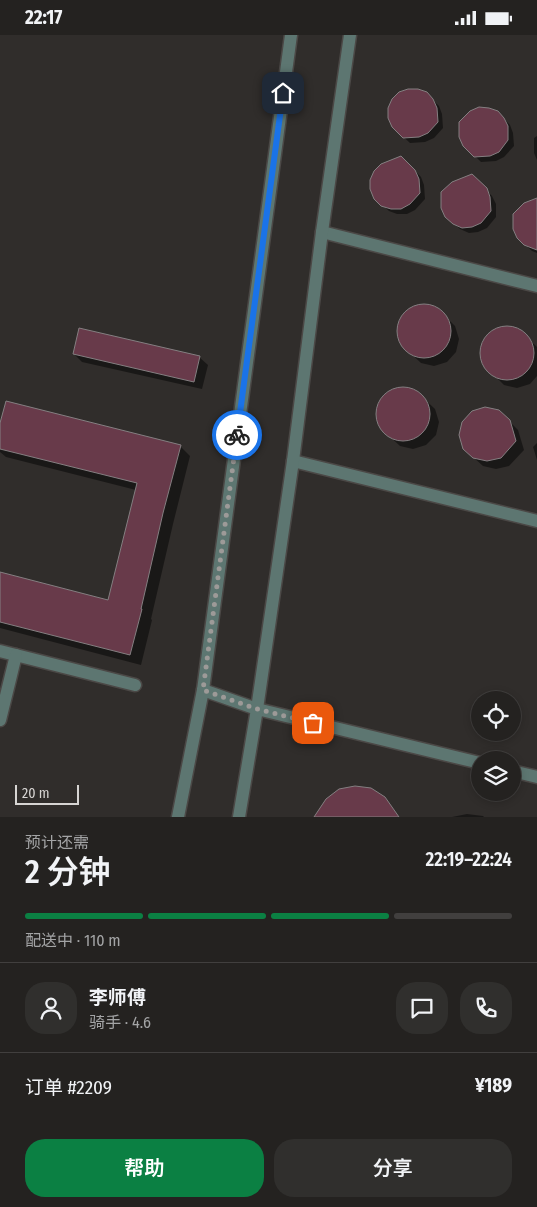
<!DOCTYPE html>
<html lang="zh">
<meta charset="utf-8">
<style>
body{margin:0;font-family:"Fira Sans Condensed","Noto Sans SC",sans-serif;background:#302f2d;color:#f1f3f6;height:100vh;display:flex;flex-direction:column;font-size:19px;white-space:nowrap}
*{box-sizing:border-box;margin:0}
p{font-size:16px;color:#a3a4a5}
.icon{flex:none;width:28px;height:28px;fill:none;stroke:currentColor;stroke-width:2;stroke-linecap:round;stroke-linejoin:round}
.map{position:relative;height:782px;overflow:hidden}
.panel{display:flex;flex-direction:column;background:#242220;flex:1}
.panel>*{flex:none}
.fabs{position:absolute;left:471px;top:656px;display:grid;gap:10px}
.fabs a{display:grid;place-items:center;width:50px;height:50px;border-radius:50%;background:#242220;box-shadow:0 2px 8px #0003,0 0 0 1px #413f3e;font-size:25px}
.scale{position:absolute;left:15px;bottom:12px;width:64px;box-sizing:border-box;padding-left:5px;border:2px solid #d7d5d3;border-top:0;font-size:14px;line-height:18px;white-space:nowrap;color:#d7d5d3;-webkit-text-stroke:4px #302d2b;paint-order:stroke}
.pin{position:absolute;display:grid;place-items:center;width:42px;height:42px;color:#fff;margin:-21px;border-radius:10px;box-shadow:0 2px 8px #0006}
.courier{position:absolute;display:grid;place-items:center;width:50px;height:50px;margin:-25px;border:4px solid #1a73e8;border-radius:50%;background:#fff;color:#222;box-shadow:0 1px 6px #0007}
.head em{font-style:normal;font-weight:600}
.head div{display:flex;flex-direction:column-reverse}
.head{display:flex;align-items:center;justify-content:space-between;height:85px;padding:0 25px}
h1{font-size:32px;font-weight:600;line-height:38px}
.bar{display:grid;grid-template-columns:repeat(4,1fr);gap:8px 5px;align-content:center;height:60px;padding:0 25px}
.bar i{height:6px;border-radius:4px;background:#413f3e}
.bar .on{background:#0b8043}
.bar p{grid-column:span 4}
.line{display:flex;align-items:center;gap:12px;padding:0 25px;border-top:1px solid #413f3e}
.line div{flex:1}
.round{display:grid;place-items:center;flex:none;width:52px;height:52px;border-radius:20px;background:#302f2d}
.cta{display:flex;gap:10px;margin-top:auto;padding:10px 25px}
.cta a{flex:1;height:58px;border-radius:20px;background:#0b8043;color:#fff;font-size:20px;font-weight:600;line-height:58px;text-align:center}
.cta a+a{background:#302f2d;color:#f1f3f6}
.status{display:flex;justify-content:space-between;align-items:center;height:35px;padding:0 25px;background:#242220;direction:ltr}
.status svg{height:14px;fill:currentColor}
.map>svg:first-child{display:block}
.shadow{fill:#0007}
.building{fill:#683a4a;stroke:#847f81}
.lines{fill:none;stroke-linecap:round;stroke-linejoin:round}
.minor-casing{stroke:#4b4846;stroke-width:15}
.minor{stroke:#5d7671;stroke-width:12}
.done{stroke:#9d9a98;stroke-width:5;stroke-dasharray:0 9}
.route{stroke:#1a73e8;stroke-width:6}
</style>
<div class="status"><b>22:17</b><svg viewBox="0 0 49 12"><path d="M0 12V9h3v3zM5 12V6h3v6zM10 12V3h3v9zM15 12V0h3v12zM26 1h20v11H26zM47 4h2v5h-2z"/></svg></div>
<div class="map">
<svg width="537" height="782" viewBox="0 0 537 782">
<rect width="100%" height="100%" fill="#302d2b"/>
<g class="shadow">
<polygon points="426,59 439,71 442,79 443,93 434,103 425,107 410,108 393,92"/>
<polygon points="497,77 510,90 513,98 514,111 504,122 496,126 481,127 464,110"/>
<polygon points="537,101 537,125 534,118 534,103"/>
<polygon points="401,122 421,142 424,150 425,164 415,175 407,179 397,179 389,176 375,163"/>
<polygon points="472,141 492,161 496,169 496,182 487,193 478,197 469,198 460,194 446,181"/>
<polygon points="537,166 537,218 532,216 518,203"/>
<polygon points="423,270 437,273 455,291 459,304 456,317 447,327 434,331 421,328 402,310 398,297 401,284 411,274"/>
<polygon points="506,292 519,295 537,312 537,341 530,349 517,353 504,350 485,331 481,319 484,305 493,296"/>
<polygon points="74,319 199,322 208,330 202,354 82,327"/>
<polygon points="402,353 416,356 435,374 439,387 436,400 426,410 413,414 400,411 381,393 377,380 381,367 390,357"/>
<polygon points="509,386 518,395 524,415 509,431 496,434 483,431 473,422"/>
<polygon points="0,394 180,411 190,421 173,489 151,584 152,585 141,630 0,593 0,539 109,567 136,455 6,422 0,417"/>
<polygon points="537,408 537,425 533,412"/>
<polygon points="467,779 483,781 484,782 452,782"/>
</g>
<g class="building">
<polygon points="408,54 418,54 427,57 433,64 437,73 438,87 428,98 419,102 403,103 392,92 388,83 388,73 392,64 399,57"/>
<polygon points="479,72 489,73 498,76 504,83 508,91 508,105 499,117 490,121 474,122 463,111 459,102 459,87 470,76"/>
<polygon points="401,121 415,135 419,144 420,158 410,169 401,174 391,174 381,171 374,164 370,154 370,145 374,136 381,129"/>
<polygon points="472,139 487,153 490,162 491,176 481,188 472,192 462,193 453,189 445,182 441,173 441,157 452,147"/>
<polygon points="537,163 537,215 524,210 517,203 513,194 513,179 524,168"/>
<circle cx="424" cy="296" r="27"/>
<circle cx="507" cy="318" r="27"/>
<polygon points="79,293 200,321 194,347 73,319"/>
<circle cx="403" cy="379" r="27"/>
<polygon points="6,366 181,410 163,478 141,574 142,574 130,620 0,587 0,537 108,565 137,448 0,414 0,388"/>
<polygon points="485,372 499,375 510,385 516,406 501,423 487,426 473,423 463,414 459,400 462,387 472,376"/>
<polygon points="355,751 371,753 385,762 399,782 314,782 326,764 339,754"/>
</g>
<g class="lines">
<defs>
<g id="minor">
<polyline points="322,197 537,251"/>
<polyline points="293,426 537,486"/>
<polyline points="0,616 135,650"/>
<polyline points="203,655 257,674 480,728"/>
<polyline points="0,685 16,620"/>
<polyline points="512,736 537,742"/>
<polyline points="178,782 203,655 291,0"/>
<polyline points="239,782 257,674 293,426 322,197 350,0"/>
</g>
</defs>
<use href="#minor" class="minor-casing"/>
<use href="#minor" class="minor"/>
</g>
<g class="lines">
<polyline class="done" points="237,400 203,655 257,674 313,688"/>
<polyline class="route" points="237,400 283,58"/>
</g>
</svg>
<div class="fabs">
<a><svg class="icon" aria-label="locate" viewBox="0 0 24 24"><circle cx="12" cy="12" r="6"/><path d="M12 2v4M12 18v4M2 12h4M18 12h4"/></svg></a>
<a><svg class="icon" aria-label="layers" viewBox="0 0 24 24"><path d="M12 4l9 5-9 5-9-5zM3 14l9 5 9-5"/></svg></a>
</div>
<div class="scale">20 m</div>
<div class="pin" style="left:313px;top:688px;background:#ea580c"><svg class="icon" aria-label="bag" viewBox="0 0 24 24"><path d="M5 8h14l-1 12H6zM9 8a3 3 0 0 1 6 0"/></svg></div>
<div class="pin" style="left:283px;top:58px;background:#1f2937"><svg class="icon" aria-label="home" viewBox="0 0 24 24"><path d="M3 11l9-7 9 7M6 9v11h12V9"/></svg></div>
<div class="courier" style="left:237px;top:400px"><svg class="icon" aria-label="bike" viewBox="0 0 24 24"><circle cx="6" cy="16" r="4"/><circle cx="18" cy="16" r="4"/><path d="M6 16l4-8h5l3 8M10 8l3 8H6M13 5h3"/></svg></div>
</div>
<section class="panel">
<div class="head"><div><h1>2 分钟</h1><p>预计还需</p></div><em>22:19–22:24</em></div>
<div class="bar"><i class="on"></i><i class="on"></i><i class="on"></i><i></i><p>配送中 · 110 m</p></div>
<div class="line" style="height:90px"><a class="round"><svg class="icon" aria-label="person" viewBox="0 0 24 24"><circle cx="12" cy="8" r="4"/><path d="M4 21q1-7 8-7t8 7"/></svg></a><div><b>李师傅</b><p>骑手 · 4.6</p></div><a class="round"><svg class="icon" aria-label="chat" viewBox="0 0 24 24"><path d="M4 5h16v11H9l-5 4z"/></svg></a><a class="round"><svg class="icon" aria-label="phone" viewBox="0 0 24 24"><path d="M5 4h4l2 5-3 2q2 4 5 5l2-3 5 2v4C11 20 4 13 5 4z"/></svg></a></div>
<div class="line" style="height:65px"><div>订单 #2209</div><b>¥189</b></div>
<div class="cta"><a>帮助</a><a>分享</a></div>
</section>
